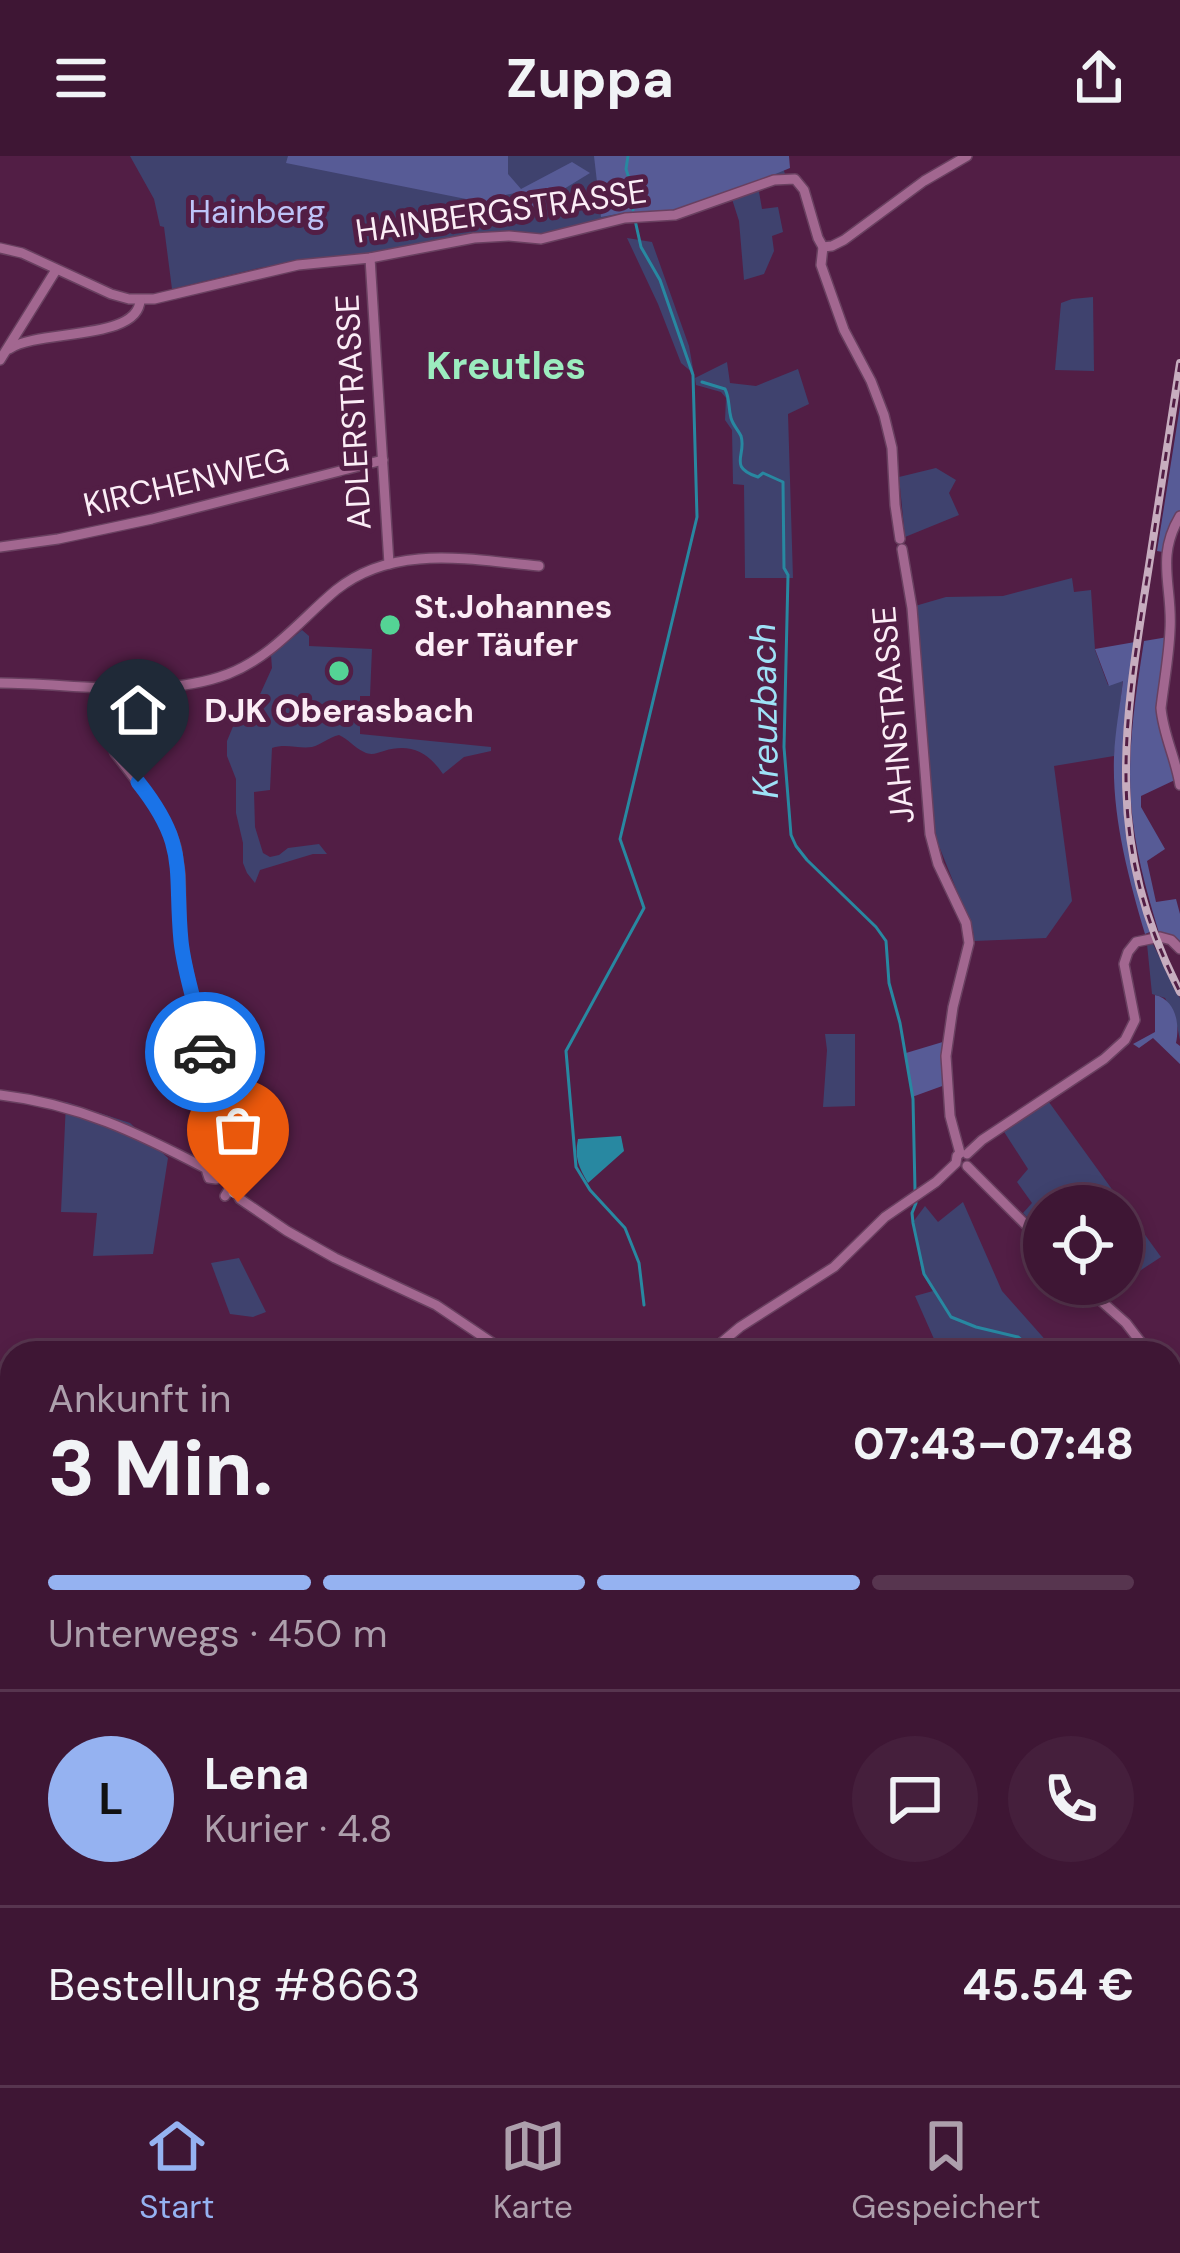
<!DOCTYPE html>
<html lang="de">
<meta charset="utf-8">
<style>
body{margin:0;font-family:"DM Sans",sans-serif;background:#451f3c;color:#f1f3f6;height:100vh;display:flex;flex-direction:column;font-size:45px;white-space:nowrap}
*{box-sizing:border-box;margin:0}
p{font-size:39px;color:#ad9fac}
.icon{flex:none;width:66px;height:66px;fill:none;stroke:currentColor;stroke-width:2;stroke-linecap:round;stroke-linejoin:round}
.map{position:relative;flex:1;overflow:hidden}
.sheet{position:absolute;left:0px;top:1185px;width:1182px;height:744px;display:flex;flex-direction:column;background:#3e1634;border-radius:36px 36px 0 0;box-shadow:0 6px 18px #0003,0 0 0 3px #57354f}
.sheet>*{flex:none}
.buttons{position:absolute;left:1023px;top:1029px;display:grid;gap:24px}
.buttons a{display:grid;place-items:center;width:120px;height:120px;border-radius:50%;background:#3e1634;box-shadow:0 6px 18px #0003,0 0 0 3px #57354f;font-size:60px}
.pin{position:absolute;display:grid;place-items:center;width:102px;height:102px;color:#fff;margin:-123px -51px;border-radius:50% 50% 50% 0;rotate:-45deg;box-shadow:0 0 12px #0007}
.pin .icon{rotate:45deg}
.courier{position:absolute;display:grid;place-items:center;width:120px;height:120px;margin:-60px;border:9px solid #1a73e8;border-radius:50%;background:#fff;color:#222;box-shadow:0 3px 15px #0007}
.head em{font-style:normal;font-weight:800}
.head div{display:flex;flex-direction:column-reverse}
.head{display:flex;align-items:center;justify-content:space-between;height:204px;padding:0 48px}
h1{font-size:78px;font-weight:800;line-height:90px}
.bar{display:grid;grid-template-columns:repeat(4,1fr);gap:18px 12px;align-content:center;height:144px;padding:0 48px}
.bar i{height:15px;border-radius:9px;background:#57354f}
.bar .current{background:#95b2f1}
.bar p{grid-column:span 4}
.line{display:flex;align-items:center;gap:30px;padding:0 48px;border-top:3px solid #57354f}
.line div{flex:1}
.round{display:grid;place-items:center;flex:none;width:126px;height:126px;border-radius:63px;background:#451f3c}
header{display:flex;justify-content:space-between;align-items:center;height:156px;padding:0 48px;background:#3e1634;font-size:54px;font-weight:800}
.tab-bar{display:flex;justify-content:space-around;align-items:center;height:168px;border-top:3px solid #57354f;background:#3e1634;font-size:33px;color:#ad9fac}
.tab-bar a{display:grid;justify-items:center;gap:6px}
.tab-bar .current{color:#95b2f1}
.map>svg:first-child{display:block}
.green{fill:#3f426e}
.forest{fill:#575b96}
.water{fill:#2888a1}
.lines{fill:none;stroke-linecap:round;stroke-linejoin:round}
.stream{stroke:#2888a1;stroke-width:3}
.tertiary-casing{stroke:#694060;stroke-width:12}
.secondary-casing{stroke:#694060;stroke-width:14}
.tertiary{stroke:#a26790;stroke-width:9}
.secondary{stroke:#a26790;stroke-width:10}
.rail-casing{stroke:#c7adbf;stroke-width:8}
.rail{stroke:#521e45;stroke-width:3;stroke-dasharray:9;stroke-linecap:butt}
.done{stroke:#c0a5b8;stroke-width:12;stroke-dasharray:0 21.6}
.route{stroke:#1a73e8;stroke-width:15}
.poi-dot{fill:#54d395;stroke:#521e45;stroke-width:4.5}
.labels{text-anchor:middle;dominant-baseline:central;stroke-width:10;stroke-linejoin:round;paint-order:stroke}
.park-label{font-size:33px;fill:#bdc4f8;stroke:#521e45}
.street-label{font-size:33px;fill:#fbedf6;stroke:#521e45}
.poi-label{font-size:33px;font-weight:bold;fill:#fbedf6;stroke:#521e45;text-anchor:start}
.water-label{font-size:36px;font-style:italic;fill:#9ee2f7;stroke:#521e45}
.quarter-label{font-size:39px;font-weight:bold;fill:#9cecbf;stroke:#521e45}
</style>
<header><svg class="icon" aria-label="menu" viewBox="0 0 24 24"><path d="M4 6h16M4 12h16M4 18h16"/></svg>Zuppa<svg class="icon" aria-label="share" viewBox="0 0 24 24"><path d="M12 15V3M7 8l5-5 5 5M5 13v7h14v-7"/></svg></header>
<div class="map">
<svg width="1180" height="1929" viewBox="0 0 1180 1929">
<rect width="100%" height="100%" fill="#521e45"/>
<g class="green">
<polygon points="130,0 779,0 786,21 758,30 762,53 778,51 783,76 772,80 774,95 764,118 744,124 739,65 731,40 645,57 551,82 506,79 369,100 310,104 259,112 172,133 164,71 160,70 154,43"/>
<polygon points="627,82 652,86 689,190 694,218 681,207 658,148"/>
<polygon points="1093,141 1094,215 1055,214 1061,147 1072,143"/>
<polygon points="727,206 730,227 756,230 798,213 809,248 788,258 793,422 745,422 744,329 733,328 732,274 725,264 726,242 721,236 696,229 695,222"/>
<polygon points="936,312 956,324 949,337 959,359 905,381 899,321"/>
<polygon points="1072,422 1074,436 1091,434 1095,494 1108,529 1123,524 1114,600 1054,610 1072,745 1046,782 974,785 973,775 931,670 915,450 946,441 1003,440"/>
<path d="M302 474 309 480V490L372 493 370 540H360V578L491 591V595L464 601 443 618C428 596 410 587 384 595 376 597 372 600 364 596 355 592 348 583 339 579 329 581 321 589 312 591 298 593 286 587 272 592L270 634 254 636 255 671 263 697 270 701 279 699 288 692 319 688 327 698H313L260 714 255 727 247 717 243 707V687L236 657V623L227 600V585L234 568 235 544 257 545 272 512 271 499Z"/>
<polygon points="1152,786 1180,842 1180,884 1176,865 1165,842 1152,838 1147,788"/>
<polygon points="825,878 855,878 855,950 823,951 827,894"/>
<polygon points="1046,942 1161,1101 1138,1116 1122,1112 1122,1050 1044,1050 1044,1079 1023,1057 1032,1047 1017,1026 1028,1013 1001,971"/>
<polygon points="66,946 130,967 168,1002 153,1098 93,1100 97,1057 61,1056"/>
<polygon points="963,1046 1002,1135 1057,1197 930,1197 927,1187 934,1183 915,1140 933,1135 922,1117 913,1066 925,1050 938,1066"/>
<polygon points="239,1102 266,1156 253,1161 230,1158 211,1107"/>
</g>
<g class="forest">
<polygon points="288,0 508,0 508,18 521,33 572,6 590,17 528,55 515,37 505,39 496,49 286,7"/>
<polygon points="594,0 789,0 790,12 696,51 666,56 628,56 601,61"/>
<polygon points="1180,250 1180,359 1173,367 1163,396 1157,395"/>
<path d="M1168 481 1158 555 1177 623 1141 640V651L1165 693 1147 705 1156 746 1176 743 1180 758V787L1159 777C1146 734 1134 691 1131 646 1127 593 1136 537 1144 485Z"/>
<path d="M1135 486C1117 589 1117 676 1150 776L1145 778C1128 720 1112 661 1114 601 1115 576 1120 550 1123 525L1109 530 1095 493Z"/>
<path d="M1155 839C1176 844 1180 868 1176 887L1180 890V908L1153 882 1139 892 1133 888 1155 876Z"/>
<polygon points="946,885 945,929 912,941 906,897"/>
<polygon points="1173,1857 1180,1857 1180,1929 1144,1929 1149,1917 1170,1917 1170,1865"/>
</g>
<path class="water" d="M621 980 624 995 588 1027C579 1012 574 1001 578 983Z"/>
<g class="lines">
<g class="stream">
<polyline points="628,0 626,13 634,38 633,54"/>
<polyline points="635,64 641,91 660,124 693,219 697,361 620,683 644,752 566,895 576,1011 590,1034 625,1072 639,1107 644,1149"/>
<path d="M702 226 725 233C730 243 728 251 731 262 733 269 738 274 741 280 747 299 727 311 758 321L763 317 783 326 784 412 788 419 784 591 791 679 796 690 807 704 876 771 886 785 889 827 900 867 913 943 915 1034"/>
<polyline points="916,1047 912,1057 913,1067 924,1118 951,1161 976,1171 1018,1181 1037,1197"/>
<polyline points="1170,1312 1180,1311"/>
</g>
<defs>
<g id="tertiary">
<polyline points="823,91 832,90 844,84 924,25 967,0"/>
<polyline points="0,92 22,97 111,138 129,143 154,143 298,109 370,102 474,82 509,80 541,83 625,62 675,59 774,24 795,23 804,34 818,82 823,91 821,109 844,174 871,225 884,259 892,292 895,349 900,383"/>
<polyline points="370,102 389,408"/>
<path d="M9 193C38 173 139 185 140 144"/>
<polyline points="0,204 56,114"/>
<path d="M1180 360C1155 402 1173 431 1170 474 1169 500 1164 526 1161 552 1163 578 1176 603 1180 629"/>
<polyline points="0,391 58,383 152,363 383,304"/>
<polyline points="902,393 912,452 930,678 938,708 966,767 969,787 953,851 946,900 950,960 960,997"/>
<path d="M0 527C72 527 160 544 228 518 272 501 301 463 336 434 394 387 471 404 539 410"/>
<polyline points="99,531 102,561 115,597 152,645 171,677 176,692 180,719 181,785 204,892 213,1007 207,1016 209,1022 216,1023 223,1015 220,1009 213,1007"/>
<path d="M0 939C78 948 138 977 207 1013"/>
<polyline points="967,998 982,984 1104,903 1125,884 1135,864 1124,808 1128,796 1136,786 1160,781 1171,784 1180,793"/>
<polyline points="967,1010 1044,1087"/>
<polyline points="225,1040 228,1035 235,1034 240,1043 287,1075 335,1102 436,1149 494,1188 515,1197"/>
<polyline points="1082,1128 1126,1167 1149,1197"/>
<polyline points="709,1197 740,1171 834,1111 885,1061 936,1026 956,1007 957,1000 960,997"/>
<polyline points="1170,1219 1180,1227"/>
<polyline points="1170,1757 1180,1729"/>
<polyline points="6,1867 12,1846"/>
<polyline points="0,1873 12,1870"/>
<polyline points="358,1929 364,1917"/>
<polyline points="812,1929 814,1917"/>
<polyline points="1102,1929 1108,1917"/>
</g>
<g id="secondary">
<polyline points="0,1418 10,1506 1,1744 12,1846"/>
<polyline points="38,1917 43,1929"/>
</g>
</defs>
<use href="#tertiary" class="tertiary-casing"/>
<use href="#secondary" class="secondary-casing"/>
<use href="#tertiary" class="tertiary"/>
<use href="#secondary" class="secondary"/>
<defs>
<path id="rail" d="M1180 207C1169 277 1159 346 1148 416 1123 574 1104 687 1180 836"/>
</defs>
<use href="#rail" class="rail-casing"/>
<use href="#rail" class="rail"/>
</g>
<g class="lines">
<polyline class="done" points="205,896 213,1007 222,1012 221,1020 230,1034 239,1038 238,1046"/>
<path class="route" d="M138 626C189 690 174 712 181 785 185 823 200 859 205 896"/>
</g>
<g class="poi-dot">
<circle cx="390" cy="469" r="12"/>
<circle cx="339" cy="515" r="12"/>
</g>
<g class="labels">
<g class="park-label">
<text x="257" y="55">Hainberg</text>
</g>
<g class="street-label">
<text transform="translate(501 55) rotate(-8)">HAINBERGSTRASSE</text>
<text transform="translate(353 256) rotate(-93)">ADLERSTRASSE</text>
<text transform="translate(186 326) rotate(-13)">KIRCHENWEG</text>
<text transform="translate(893 559) rotate(-95)">JAHNSTRASSE</text>
</g>
<g class="poi-label">
<text x="414" y="450">St.Johannes<tspan x="414" dy="38">der Täufer</tspan></text>
<text x="339" y="554" text-anchor="middle">DJK Oberasbach</text>
</g>
<g class="water-label">
<text transform="translate(764 555) rotate(-91)">Kreuzbach</text>
</g>
<g class="quarter-label">
<text x="506" y="209">Kreutles</text>
</g>
</g>
</svg>
<div class="buttons">
<a><svg class="icon" aria-label="locate" viewBox="0 0 24 24"><circle cx="12" cy="12" r="6"/><path d="M12 2v4M12 18v4M2 12h4M18 12h4"/></svg></a>
</div>
<div class="pin" style="left:238px;top:1046px;background:#ea580c"><svg class="icon" aria-label="bag" viewBox="0 0 24 24"><path d="M5 8h14l-1 12H6zM9 8a3 3 0 0 1 6 0"/></svg></div>
<div class="pin" style="left:138px;top:626px;background:#1f2937"><svg class="icon" aria-label="home" viewBox="0 0 24 24"><path d="M3 11l9-7 9 7M6 9v11h12V9"/></svg></div>
<div class="courier" style="left:205px;top:896px"><svg class="icon" aria-label="car" viewBox="0 0 24 24"><path d="M5 17H2v-5l4-1 3-4h7l3 4 3 1v5h-3M9 17h6M6 11h13"/><circle cx="7" cy="17" r="2"/><circle cx="17" cy="17" r="2"/></svg></div>
<section class="sheet">
<div class="head"><div><h1>3 Min.</h1><p>Ankunft in</p></div><em>07:43–07:48</em></div>
<div class="bar"><i class="current"></i><i class="current"></i><i class="current"></i><i></i><p>Unterwegs · 450 m</p></div>
<div class="line" style="height:216px"><b class="round" style="background:#95b2f1;color:#111">L</b><div><b>Lena</b><p>Kurier · 4.8</p></div><a class="round"><svg class="icon" aria-label="chat" viewBox="0 0 24 24"><path d="M4 5h16v11H9l-5 4z"/></svg></a><a class="round"><svg class="icon" aria-label="phone" viewBox="0 0 24 24"><path d="M5 4h4l2 5-3 2q2 4 5 5l2-3 5 2v4C11 20 4 13 5 4z"/></svg></a></div>
<div class="line" style="height:156px"><div>Bestellung #8663</div><b>45.54 €</b></div>
</section>
</div>
<nav class="tab-bar">
<a class="current"><svg class="icon" aria-label="home" viewBox="0 0 24 24"><path d="M3 11l9-7 9 7M6 9v11h12V9"/></svg>Start</a>
<a><svg class="icon" aria-label="map" viewBox="0 0 24 24"><path d="M3 6l6-2 6 2 6-2v14l-6 2-6-2-6 2zM9 4v14M15 6v14"/></svg>Karte</a>
<a><svg class="icon" aria-label="saved" viewBox="0 0 24 24"><path d="M7 4h10v16l-5-4-5 4z"/></svg>Gespeichert</a>
</nav>
